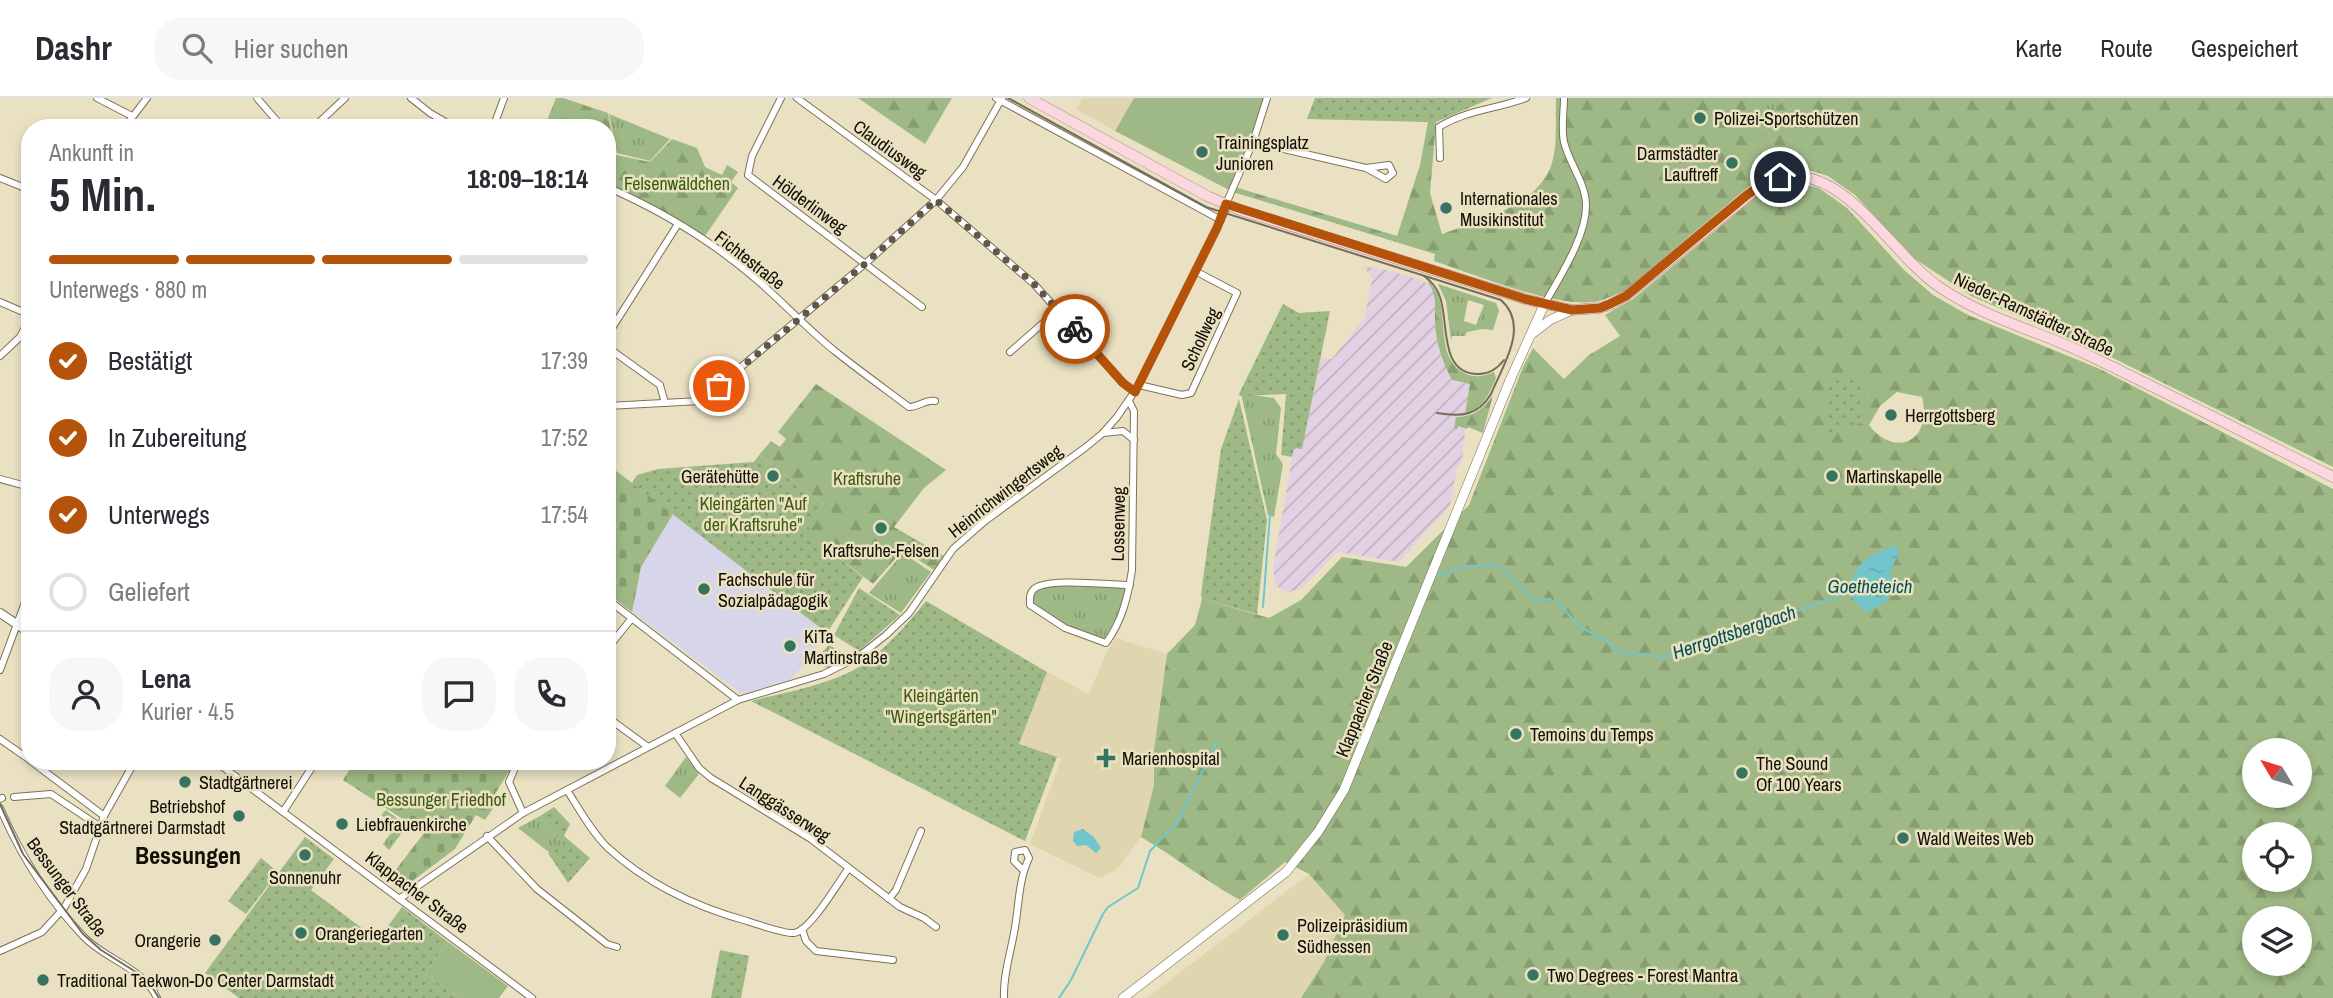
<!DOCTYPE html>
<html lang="de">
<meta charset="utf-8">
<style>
body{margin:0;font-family:"Archivo Narrow",sans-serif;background:#f7f7f7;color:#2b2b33;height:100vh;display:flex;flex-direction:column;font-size:26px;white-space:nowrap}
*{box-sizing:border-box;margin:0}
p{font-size:23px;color:#7c7c81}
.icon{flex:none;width:38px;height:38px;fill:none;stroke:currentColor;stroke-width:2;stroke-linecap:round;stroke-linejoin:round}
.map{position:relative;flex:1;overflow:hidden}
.side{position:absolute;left:21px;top:21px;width:595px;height:651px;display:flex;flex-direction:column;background:#fff;border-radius:28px;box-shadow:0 4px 10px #0003}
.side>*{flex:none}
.needle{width:46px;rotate:308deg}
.buttons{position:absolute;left:2242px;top:640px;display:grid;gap:14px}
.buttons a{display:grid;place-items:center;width:70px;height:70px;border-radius:50%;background:#fff;box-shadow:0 4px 10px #0003;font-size:35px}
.pin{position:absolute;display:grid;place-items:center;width:60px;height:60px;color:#fff;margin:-30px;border:4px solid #fff;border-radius:50%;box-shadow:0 2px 7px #0007}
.courier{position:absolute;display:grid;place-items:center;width:70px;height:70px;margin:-35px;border:5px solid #b45309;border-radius:50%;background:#fff;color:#222;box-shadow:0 2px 9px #0007}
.overview em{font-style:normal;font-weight:700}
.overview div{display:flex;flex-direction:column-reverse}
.overview{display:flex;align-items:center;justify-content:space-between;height:119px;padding:0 28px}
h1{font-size:46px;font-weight:700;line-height:52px}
.bar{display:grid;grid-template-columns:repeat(4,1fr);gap:10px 7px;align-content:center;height:84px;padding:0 28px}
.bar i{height:9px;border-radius:5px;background:#e1e1e2}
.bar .current{background:#b45309}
.bar p{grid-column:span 4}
.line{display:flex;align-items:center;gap:18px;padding:0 28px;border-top:2px solid #e1e1e2}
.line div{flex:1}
.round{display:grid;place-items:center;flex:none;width:74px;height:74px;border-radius:28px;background:#f7f7f7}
ol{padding:0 28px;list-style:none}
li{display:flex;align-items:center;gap:21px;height:77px}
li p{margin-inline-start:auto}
li .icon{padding:7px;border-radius:50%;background:#b45309;color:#fff;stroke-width:4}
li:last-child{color:#7c7c81}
li i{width:38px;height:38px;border:4px solid #e1e1e2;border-radius:50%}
header{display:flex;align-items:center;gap:42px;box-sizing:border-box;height:98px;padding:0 35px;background:#fff;border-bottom:2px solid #e1e1e2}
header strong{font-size:33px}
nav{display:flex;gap:38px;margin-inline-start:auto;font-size:24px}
.search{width:490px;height:63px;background:#f7f7f7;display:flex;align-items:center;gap:18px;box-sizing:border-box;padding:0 24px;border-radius:28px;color:#7c7c81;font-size:26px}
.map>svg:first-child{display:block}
.built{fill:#dfd5af}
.industrial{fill:url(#industrial-furrows)}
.education{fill:#d7d5ea}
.grass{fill:url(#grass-tufts);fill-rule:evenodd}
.forest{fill:url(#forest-firs);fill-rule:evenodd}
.cemetery{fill:url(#cemetery-stones)}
.park{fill:url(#park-dots)}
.pitch{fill:#9eb985}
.water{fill:url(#water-ripples)}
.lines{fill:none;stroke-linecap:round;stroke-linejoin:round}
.stream{stroke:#73c5cc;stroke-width:2}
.minor-casing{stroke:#7b7357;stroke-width:8}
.tertiary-casing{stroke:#7b7357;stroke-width:10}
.secondary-casing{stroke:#7b7357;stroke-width:10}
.primary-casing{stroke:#a88185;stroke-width:11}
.minor{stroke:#fff;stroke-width:6}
.tertiary{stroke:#fff;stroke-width:8}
.secondary{stroke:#fff;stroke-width:9}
.primary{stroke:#fbd8df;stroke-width:10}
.tram{stroke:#736d5a;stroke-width:2}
.done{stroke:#5e5848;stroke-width:7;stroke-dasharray:0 12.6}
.route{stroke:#b45309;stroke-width:9}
.poi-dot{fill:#37745f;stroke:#eae1c3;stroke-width:2.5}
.labels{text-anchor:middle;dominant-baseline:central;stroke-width:5;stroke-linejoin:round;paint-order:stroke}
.poi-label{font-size:18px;fill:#120f05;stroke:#eae1c3;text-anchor:start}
.street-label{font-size:18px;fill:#120f05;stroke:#eae1c3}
.park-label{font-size:18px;fill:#3b5c0c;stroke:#eae1c3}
.water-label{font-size:19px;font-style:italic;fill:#015055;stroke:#eae1c3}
.district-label{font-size:24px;font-weight:bold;fill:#120f05;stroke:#eae1c3}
</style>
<header>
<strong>Dashr</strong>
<div class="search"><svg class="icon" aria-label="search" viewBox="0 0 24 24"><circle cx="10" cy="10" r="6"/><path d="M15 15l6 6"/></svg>Hier suchen</div>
<nav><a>Karte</a><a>Route</a><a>Gespeichert</a></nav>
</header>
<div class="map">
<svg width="2333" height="900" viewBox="0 0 2333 900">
<defs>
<pattern id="industrial-furrows" width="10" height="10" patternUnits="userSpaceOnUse" patternTransform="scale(1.75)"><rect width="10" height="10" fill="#e2d1e3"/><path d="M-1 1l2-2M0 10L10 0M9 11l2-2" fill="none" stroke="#c1b2c1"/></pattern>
<pattern id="grass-tufts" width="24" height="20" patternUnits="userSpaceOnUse" patternTransform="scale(1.75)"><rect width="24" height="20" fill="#9eb985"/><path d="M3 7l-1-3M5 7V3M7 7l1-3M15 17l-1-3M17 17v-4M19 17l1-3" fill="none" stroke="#879e71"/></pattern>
<pattern id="forest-firs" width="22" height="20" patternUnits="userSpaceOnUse" patternTransform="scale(1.75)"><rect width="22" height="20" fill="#9eb985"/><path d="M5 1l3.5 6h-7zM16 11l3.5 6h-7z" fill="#879e71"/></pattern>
<pattern id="cemetery-stones" width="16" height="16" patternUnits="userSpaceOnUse" patternTransform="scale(1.75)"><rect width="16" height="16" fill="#9eb985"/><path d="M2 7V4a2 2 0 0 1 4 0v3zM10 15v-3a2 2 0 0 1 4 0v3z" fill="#879e71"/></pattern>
<pattern id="park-dots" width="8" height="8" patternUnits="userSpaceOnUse" patternTransform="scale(1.75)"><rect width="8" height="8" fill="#9eb985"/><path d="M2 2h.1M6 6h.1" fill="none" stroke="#879e71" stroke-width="1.8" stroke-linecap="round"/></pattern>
<pattern id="water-ripples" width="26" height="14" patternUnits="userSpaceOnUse" patternTransform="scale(1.75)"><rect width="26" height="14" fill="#73c5cc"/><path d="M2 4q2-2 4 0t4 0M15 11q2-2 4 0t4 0" fill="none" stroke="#62a8ae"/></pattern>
</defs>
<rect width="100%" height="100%" fill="#eae1c3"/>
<g class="built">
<polygon points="1082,0 1134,0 1115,33 1076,11"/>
<polygon points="1116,540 1167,556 1154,652 1154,687 1141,739 1117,771 1099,780 1030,746 1061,661 1019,647 1047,574 1089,596 1106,555"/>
<polygon points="1309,776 1346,817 1324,864 1301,900 1147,900"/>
</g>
<polygon class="industrial" points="1362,168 1391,173 1421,182 1431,188 1435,196 1436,233 1447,272 1457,284 1470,286 1462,363 1457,371 1450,408 1399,464 1337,454 1302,490 1286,495 1275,486 1273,470 1294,349 1302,351 1321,259 1332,261 1365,219 1372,181 1369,175"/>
<polygon class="education" points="673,416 827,535 792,581 742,596 632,514 641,469"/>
<g class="grass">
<polygon points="1752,0 1783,0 1766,31 1738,26"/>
<polygon points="609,16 670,41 650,63 617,55"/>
<path d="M1438 186 1496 205 1499 213 1493 232 1482 231 1467 234 1465 238H1452L1451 243 1446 203ZM1468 202 1484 207 1476 227 1464 223Z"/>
<polygon points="1241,295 1274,300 1281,310 1276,356 1283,366 1274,419 1268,417"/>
<polygon points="903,455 931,474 901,515 869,495"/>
<polygon points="1046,487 1127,490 1119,514 1104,542 1069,529 1033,506 1034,494"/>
<polygon points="829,547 850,559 828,571 815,562"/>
<polygon points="686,659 699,676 680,700 665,688"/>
<polygon points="386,712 407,728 389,752 383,746 396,728 381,717"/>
<polygon points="540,718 563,746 550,755 518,730"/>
</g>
<g class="forest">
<polygon points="556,0 563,0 608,15 616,57 650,64 672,41 697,50 705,69 722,77 727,67 738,74 731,84 738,90 705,138 607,86 607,30 544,30"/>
<polygon points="858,0 952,0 925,46"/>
<path d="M1556 0H1752L1739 25 1766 31 1783 0H2333V369L2105 256 1971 198 1915 161 1855 97 1828 78 1812 73 1780 71 1758 81 1624 193C1616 196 1607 201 1599 203 1559 212 1474 176 1434 163L1435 156 1233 94 1235 89 1397 138 1420 67 1428 24H1436L1430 95 1442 136C1477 123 1529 110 1548 75 1559 54 1555 23 1556 0Z"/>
<path d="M1799 85 1819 90 1847 110 1903 171 1933 197 1968 217 2100 271 2333 391V900H1301L1324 864 1345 817 1309 776 1285 764 1240 802C1206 783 1175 759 1141 739L1154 687V652L1167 556 1195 527 1202 501 1269 520 1301 502 1342 459 1406 469 1469 407 1523 269 1533 250 1564 281 1589 257 1620 238 1605 217 1633 201 1757 98 1777 87ZM1897 294 1922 299C1933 345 1894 360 1869 327L1880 308ZM2254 653H2300V698H2254ZM2254 737H2300V782H2254ZM2254 821H2300V866H2254Z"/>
<path d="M1426 181C1432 187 1436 192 1439 200 1447 224 1437 263 1466 276 1476 280 1485 278 1494 274L1496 280C1489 297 1483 310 1465 316L1470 286 1452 282C1443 265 1435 243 1435 223 1435 206 1437 196 1426 181Z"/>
<polygon points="816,286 946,372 924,390 894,429 944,458 934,472 903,452 873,486 806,434 824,406 759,357 771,343 780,349 786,341 778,334"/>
<path d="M1493 297 1483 335 1468 329 1467 331 1458 328 1457 331H1454L1456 319C1473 319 1484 311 1493 297Z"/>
</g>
<g class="cemetery">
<polygon points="607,366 673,416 641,469 632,514 607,495"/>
<polygon points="355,663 500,663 511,670 495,696 500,700 485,722 476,717 455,751 407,787 401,783 397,788 388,782 424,735 343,682"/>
</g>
<g class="park">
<polygon points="1315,0 1492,0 1436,24 1428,24 1307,21"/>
<polygon points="1283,206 1299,215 1330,213 1302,351 1294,350 1292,359 1281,357 1286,296 1240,298 1239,296"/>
<polygon points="1854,278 1865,286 1864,324 1827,336 1826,285"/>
<polygon points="1239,301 1267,422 1257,516 1202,501 1201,496 1221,351"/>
<polygon points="759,357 824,406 807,434 863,479 827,535 632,385 637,377 658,371 754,364"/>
<polygon points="859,490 900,517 859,553 834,537"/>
<path d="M926 503 1047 574 1019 646 1057 659 1025 743 751 603C786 594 841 585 869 562 890 546 909 524 926 503Z"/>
<polygon points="554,709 570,726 564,738 590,760 568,785 548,755 563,746 540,718"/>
<polygon points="305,739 334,761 311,792 378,842 402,809 448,844 425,876 460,900 239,900 205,875"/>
<polygon points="261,760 278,774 246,816 228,803"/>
<polygon points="720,852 749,858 741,900 711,900"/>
</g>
<g class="pitch">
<polygon points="1134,0 1268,0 1233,94 1115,33"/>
<polygon points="448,844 508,888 499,900 460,900 425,876"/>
</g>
<g class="water">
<path d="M1897 447 1899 456 1890 473 1892 486 1887 503 1866 515 1848 495C1856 462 1867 458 1897 447Z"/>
<polygon points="1083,731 1094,739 1101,750 1096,755 1086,747 1077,748 1073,743 1074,734"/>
</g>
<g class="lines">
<g class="stream">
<polyline points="1485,467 1499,468 1534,502 1551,501"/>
<polyline points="1435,478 1467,468 1484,467"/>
<polyline points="1555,501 1579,528 1610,545 1619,554 1664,559 1848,495"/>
<polyline points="1263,509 1270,416"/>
<polyline points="1059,900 1071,882 1103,816 1108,809 1138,790 1150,753 1177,725 1217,644"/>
</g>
<defs>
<g id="minor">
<polyline points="97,0 132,18"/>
<polyline points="257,0 283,30"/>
<polyline points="411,0 430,15 456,30"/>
<polyline points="781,0 752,58 748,77 922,209"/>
<polyline points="797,0 936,102 1034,186 1123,285 1135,294"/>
<polyline points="996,0 1221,122"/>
<polyline points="124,30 147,0"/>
<polyline points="313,30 345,0"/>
<polyline points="493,30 504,0"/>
<polyline points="1253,44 1366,70 1386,81 1393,75 1389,67 1366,70"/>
<path d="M1440 60 1439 29C1466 12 1497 11 1526 0"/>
<polyline points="0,80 30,92"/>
<path d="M607 89C660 112 713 144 757 182 784 205 808 232 836 254 860 273 885 291 909 309 919 309 926 301 935 303"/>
<polyline points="0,204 30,217"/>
<path d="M1544 207C1559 180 1587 138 1586 106 1585 84 1569 65 1564 44 1561 30 1564 14 1564 0"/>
<polyline points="607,238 678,126"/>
<polyline points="607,249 660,287 665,305"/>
<polyline points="1010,254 1058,212"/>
<polyline points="0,258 20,239 30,220"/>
<polyline points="1139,287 1182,297 1191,295 1237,195 1195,173"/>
<path d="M1129 303 1134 313 1132 472C1128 499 1122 523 1106 545L1065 530 1030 507C1030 501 1029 495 1034 491 1047 479 1110 487 1130 487"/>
<polyline points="607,308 700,303 866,165 936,102 963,69 1002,0"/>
<polyline points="1103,335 1123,333 1134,342"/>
<polyline points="0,381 30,389"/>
<polyline points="607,501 738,602"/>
<polyline points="607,551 632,520"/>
<polyline points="0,572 30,491"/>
<polyline points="607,619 648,649"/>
<polyline points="675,635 699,670 711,680 811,741 900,809 924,820 936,829"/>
<polyline points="0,641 30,662"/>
<polyline points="31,663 104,718"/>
<polyline points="215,663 532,900"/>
<polyline points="518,663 509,684 523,715"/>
<path d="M567 692C579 711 591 733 607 749 647 786 696 809 747 823 756 826 786 836 794 835 810 833 838 785 848 771"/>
<polyline points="14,699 51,696 99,728"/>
<polyline points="0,701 2,700"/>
<path d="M0 710C20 756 48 801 83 838 104 861 144 870 157 900"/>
<polyline points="283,714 316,663"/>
<polyline points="487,738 537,791 607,846 617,849"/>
<polyline points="399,801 523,715 738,602 824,576 858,559 886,537 909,515 953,451 985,423 1086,349 1103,335 1117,319 1139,287 1225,113 1226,106 1253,44 1267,0"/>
<polyline points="889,801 896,792 921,733"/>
<polyline points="802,831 806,843 816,853 893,862"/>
<polyline points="0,853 42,834 64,810 86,771 104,718 135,663"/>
<path d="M1004 900C1003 878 1010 857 1014 835 1019 810 1018 783 1029 760L1025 752 1015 754 1014 763 1023 772"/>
</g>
<polyline id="tertiary" points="0,515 30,535"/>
<g id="secondary">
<polyline points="1533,235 1550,222 1572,212"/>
<polyline points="1123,900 1286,774 1318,734 1344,692 1511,280 1544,207"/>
</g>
<path id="primary" d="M1029 0 1207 98 1240 112 1525 201 1572 212 1599 210 1610 207 1626 198 1764 85C1836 50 1887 153 1938 188 1982 219 2038 233 2086 256 2169 296 2251 338 2333 379"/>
</defs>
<use href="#minor" class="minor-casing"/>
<use href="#tertiary" class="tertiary-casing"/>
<use href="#secondary" class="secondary-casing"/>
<use href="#primary" class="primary-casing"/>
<use href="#minor" class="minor"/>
<use href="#tertiary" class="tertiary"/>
<use href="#secondary" class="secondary"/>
<use href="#primary" class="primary"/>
<g class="tram">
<path d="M1008 0 1206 109 1501 202C1530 228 1503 267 1491 296 1478 318 1461 319 1437 315"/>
<path d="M1424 178C1431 183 1437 190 1440 199 1449 224 1439 274 1476 276 1488 277 1497 271 1504 262"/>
<polyline points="0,706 23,756 83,836 101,852 147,881 159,900"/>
</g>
</g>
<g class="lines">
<polyline class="done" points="719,288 866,165 936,102 1034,186 1075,231"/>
<polyline class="route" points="1075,231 1123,285 1135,294 1217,130 1226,106 1525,201 1572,212 1600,210 1610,206 1626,198 1747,97 1764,85 1780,79"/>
</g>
<g class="poi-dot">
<circle cx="1700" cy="20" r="7"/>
<circle cx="1202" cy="54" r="7"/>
<circle cx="1732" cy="65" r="7"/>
<circle cx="1446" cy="110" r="7"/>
<circle cx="1891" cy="317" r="7"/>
<circle cx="773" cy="378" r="7"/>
<circle cx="1832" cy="378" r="7"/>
<circle cx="881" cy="430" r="7"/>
<circle cx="704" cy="491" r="7"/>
<circle cx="790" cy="548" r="7"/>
<circle cx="1516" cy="636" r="7"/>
<path d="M1102.5 649.5h7v7h7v7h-7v7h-7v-7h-7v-7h7z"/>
<circle cx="1742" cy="675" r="7"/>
<circle cx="185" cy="684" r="7"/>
<circle cx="239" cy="718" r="7"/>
<circle cx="342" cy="726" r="7"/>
<circle cx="1903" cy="740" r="7"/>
<circle cx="305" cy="757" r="7"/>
<circle cx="301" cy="835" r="7"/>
<circle cx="1283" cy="837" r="7"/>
<circle cx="215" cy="842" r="7"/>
<circle cx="1533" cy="877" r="7"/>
<circle cx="43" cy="882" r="7"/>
</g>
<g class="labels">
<g class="poi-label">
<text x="1714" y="20">Polizei-Sportschützen</text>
<text x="1216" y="44">Trainingsplatz<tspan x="1216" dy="21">Junioren</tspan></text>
<text x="1718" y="55" text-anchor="end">Darmstädter<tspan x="1718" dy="21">Lauftreff</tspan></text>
<text x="1460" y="100">Internationales<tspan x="1460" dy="21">Musikinstitut</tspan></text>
<text x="1905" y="317">Herrgottsberg</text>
<text x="759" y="378" text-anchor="end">Gerätehütte</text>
<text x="1846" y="378">Martinskapelle</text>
<text x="881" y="452" text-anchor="middle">Kraftsruhe-Felsen</text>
<text x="718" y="481">Fachschule für<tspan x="718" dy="21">Sozialpädagogik</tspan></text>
<text x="804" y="538">KiTa<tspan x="804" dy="21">Martinstraße</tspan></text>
<text x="1530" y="636">Temoins du Temps</text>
<text x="1122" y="660">Marienhospital</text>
<text x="1756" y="665">The Sound<tspan x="1756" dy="21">Of 100 Years</tspan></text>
<text x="199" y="684">Stadtgärtnerei</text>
<text x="225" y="708" text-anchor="end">Betriebshof<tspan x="225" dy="21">Stadtgärtnerei Darmstadt</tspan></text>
<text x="356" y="726">Liebfrauenkirche</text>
<text x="1917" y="740">Wald Weites Web</text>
<text x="305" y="779" text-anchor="middle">Sonnenuhr</text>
<text x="1297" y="827">Polizeipräsidium<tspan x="1297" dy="21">Südhessen</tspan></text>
<text x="315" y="835">Orangeriegarten</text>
<text x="201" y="842" text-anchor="end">Orangerie</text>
<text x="1547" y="877">Two Degrees - Forest Mantra</text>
<text x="57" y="882">Traditional Taekwon-Do Center Darmstadt</text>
</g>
<g class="street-label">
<text transform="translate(890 51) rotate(36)">Claudiusweg</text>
<text transform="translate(810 106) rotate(36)">Hölderlinweg</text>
<text transform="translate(750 162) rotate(38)">Fichtestraße</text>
<text transform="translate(2034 216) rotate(25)">Nieder-Ramstädter Straße</text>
<text transform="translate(1200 241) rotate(-65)">Schollweg</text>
<text transform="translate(1005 393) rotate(-38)">Heinrichwingertsweg</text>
<text transform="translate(1118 426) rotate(-89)">Lossenweg</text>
<text transform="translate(1364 601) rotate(-68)">Klappacher Straße</text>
<text transform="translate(785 711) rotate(33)">Langgässerweg</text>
<text transform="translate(67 789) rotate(53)">Bessunger Straße</text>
<text transform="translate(417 794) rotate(37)">Klappacher Straße</text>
</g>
<g class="park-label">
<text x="677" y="85">Felsenwäldchen</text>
<text x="867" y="380">Kraftsruhe</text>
<text x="753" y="405">Kleingärten "Auf<tspan x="753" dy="21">der Kraftsruhe"</tspan></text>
<text x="941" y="597">Kleingärten<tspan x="941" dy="21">"Wingertsgärten"</tspan></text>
<text x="441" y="701">Bessunger Friedhof</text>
</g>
<g class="water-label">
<text x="1870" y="488">Goetheteich</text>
<text transform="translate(1734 534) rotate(-19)">Herrgottsbergbach</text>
</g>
<g class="district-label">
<text x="188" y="757">Bessungen</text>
</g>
</g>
</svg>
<div class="buttons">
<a><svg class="needle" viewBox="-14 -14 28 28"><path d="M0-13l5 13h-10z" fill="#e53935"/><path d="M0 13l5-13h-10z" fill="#7c7c81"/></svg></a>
<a><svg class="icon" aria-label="locate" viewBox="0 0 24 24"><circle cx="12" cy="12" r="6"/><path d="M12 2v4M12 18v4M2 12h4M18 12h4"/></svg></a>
<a><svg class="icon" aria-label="layers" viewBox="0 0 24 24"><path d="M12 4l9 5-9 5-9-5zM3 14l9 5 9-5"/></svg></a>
</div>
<div class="pin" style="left:719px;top:288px;background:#ea580c"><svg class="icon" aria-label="bag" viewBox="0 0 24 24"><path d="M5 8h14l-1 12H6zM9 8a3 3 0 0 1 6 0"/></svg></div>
<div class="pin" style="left:1780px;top:79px;background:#1f2937"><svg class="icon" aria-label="home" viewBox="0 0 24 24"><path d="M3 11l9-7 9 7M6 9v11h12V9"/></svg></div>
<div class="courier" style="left:1075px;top:231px"><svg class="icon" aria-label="bike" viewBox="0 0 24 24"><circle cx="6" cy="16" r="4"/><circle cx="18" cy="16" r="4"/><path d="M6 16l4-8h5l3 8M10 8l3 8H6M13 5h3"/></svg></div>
<section class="side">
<div class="overview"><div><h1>5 Min.</h1><p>Ankunft in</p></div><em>18:09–18:14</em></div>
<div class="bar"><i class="current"></i><i class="current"></i><i class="current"></i><i></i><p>Unterwegs · 880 m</p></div>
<ol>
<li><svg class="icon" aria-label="check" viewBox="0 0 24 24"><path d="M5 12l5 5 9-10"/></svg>Bestätigt<p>17:39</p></li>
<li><svg class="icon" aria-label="check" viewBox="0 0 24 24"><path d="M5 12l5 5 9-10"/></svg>In Zubereitung<p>17:52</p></li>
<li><svg class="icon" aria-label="check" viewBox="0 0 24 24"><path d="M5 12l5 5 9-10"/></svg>Unterwegs<p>17:54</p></li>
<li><i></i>Geliefert</li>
</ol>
<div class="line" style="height:126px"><a class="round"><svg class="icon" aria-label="person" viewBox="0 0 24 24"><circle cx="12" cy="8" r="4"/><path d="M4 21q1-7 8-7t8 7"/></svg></a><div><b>Lena</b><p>Kurier · 4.5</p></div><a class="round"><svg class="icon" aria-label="chat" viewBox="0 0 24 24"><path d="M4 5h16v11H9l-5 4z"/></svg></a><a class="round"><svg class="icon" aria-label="phone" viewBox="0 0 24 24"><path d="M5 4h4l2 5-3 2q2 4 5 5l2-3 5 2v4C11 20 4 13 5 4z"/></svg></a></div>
</section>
</div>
